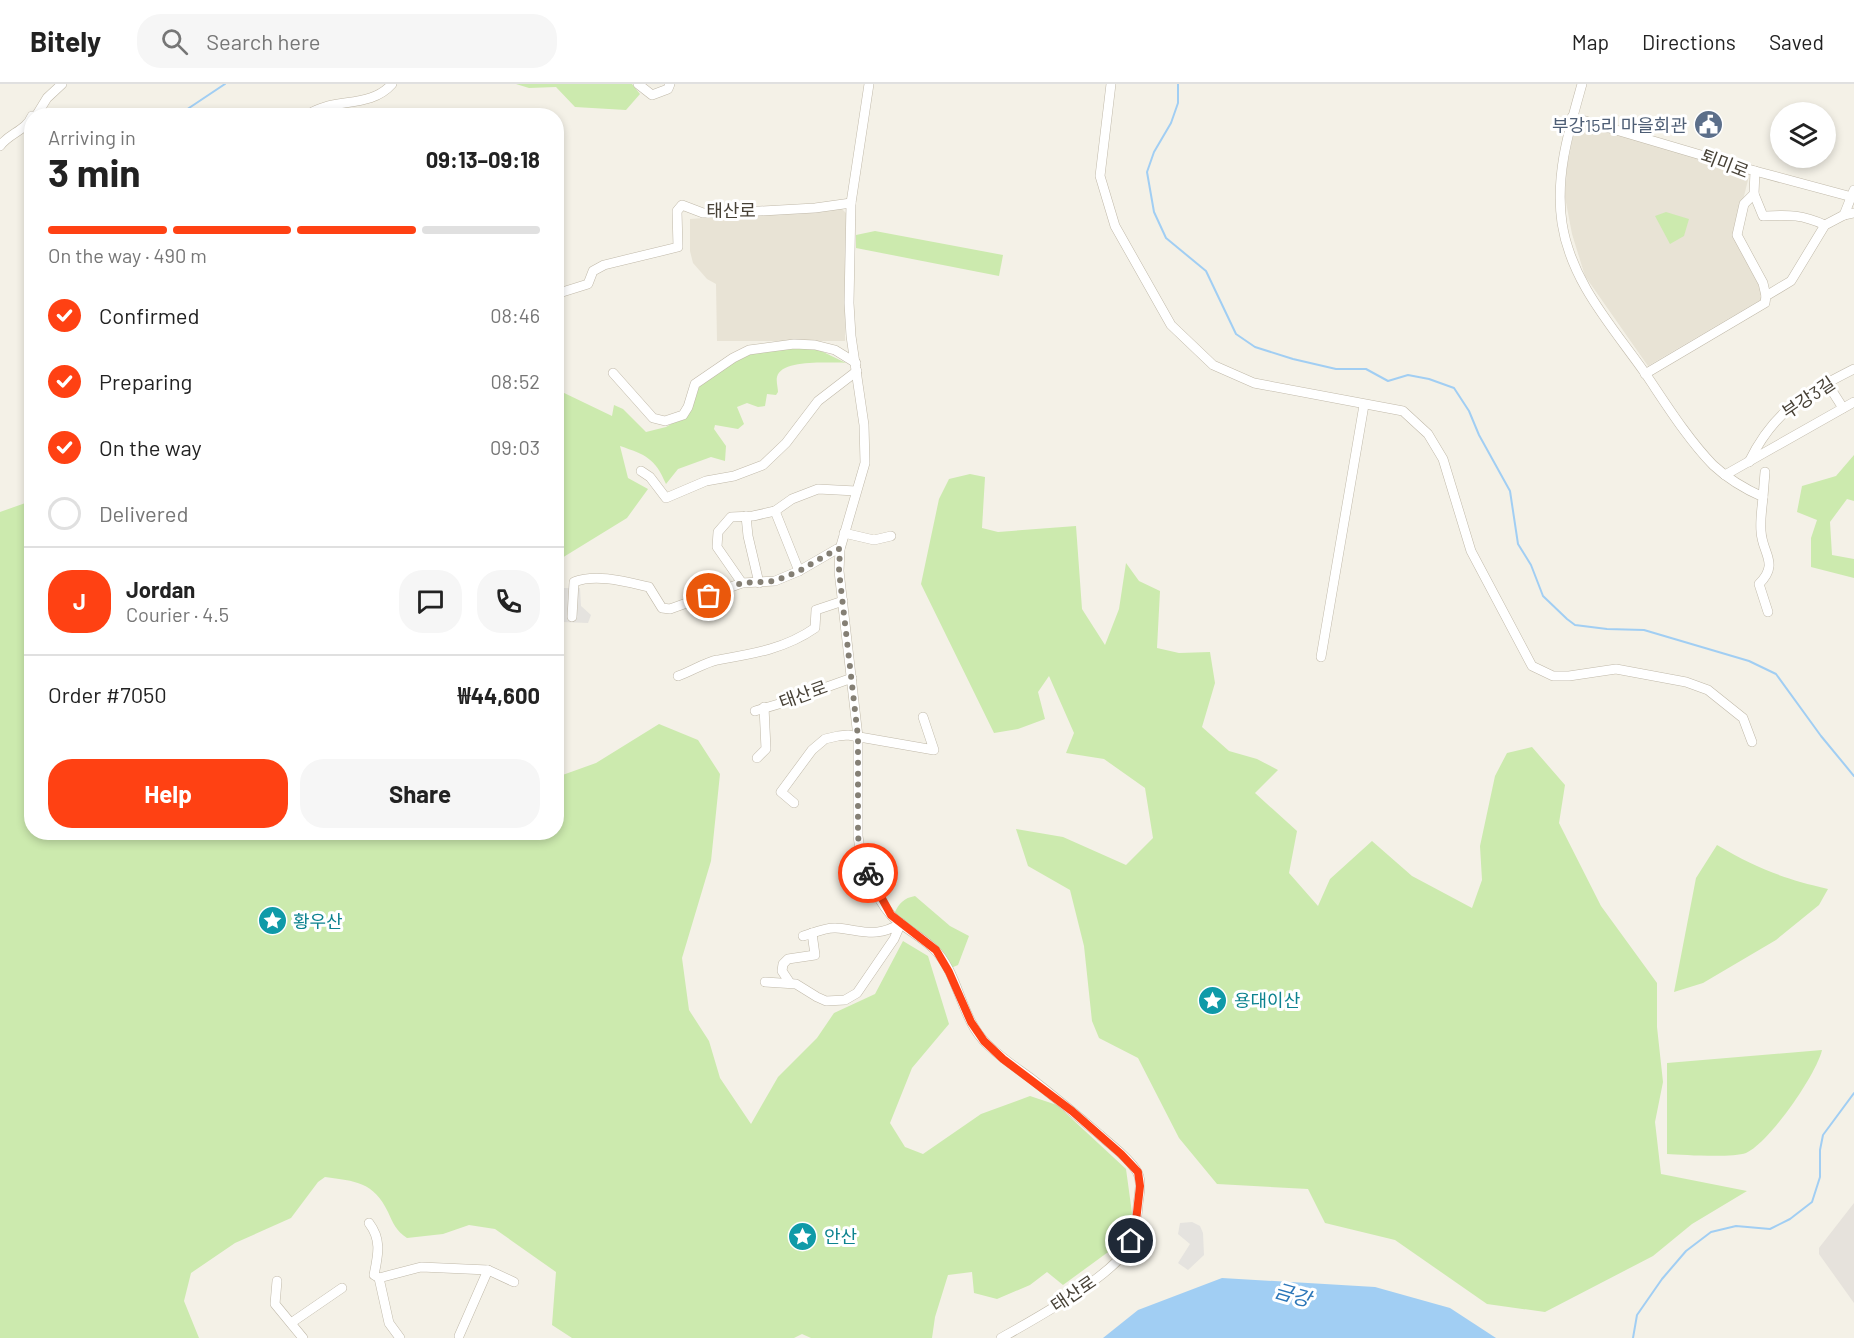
<!DOCTYPE html>
<meta charset="utf-8">
<style>
body{margin:0;font-family:Barlow,"Noto Sans KR",sans-serif;background:#f6f6f6;color:#222;height:100vh;display:flex;flex-direction:column;font-size:22px;white-space:nowrap}
*{box-sizing:border-box;margin:0}
p{font-size:20px;color:#767676}
.icon{flex:none;width:33px;height:33px;fill:none;stroke:currentColor;stroke-width:2;stroke-linecap:round;stroke-linejoin:round}
.map{position:relative;flex:1;overflow:hidden}
.details{position:absolute;left:24px;top:24px;width:540px;height:732px;display:flex;flex-direction:column;background:#fff;border-radius:24px;box-shadow:0 3px 9px #0003}
.details>*{flex:none}
.tools{position:absolute;left:1770px;top:18px;display:grid;gap:12px}
.tools a{display:grid;place-items:center;width:66px;height:66px;border-radius:50%;background:#fff;box-shadow:0 3px 9px #0003;font-size:30px}
.pin{position:absolute;display:grid;place-items:center;width:51px;height:51px;color:#fff;margin:-26px;border:3px solid #fff;border-radius:50%;box-shadow:0 2px 6px #0007}
.courier{position:absolute;display:grid;place-items:center;width:60px;height:60px;margin:-30px;border:4px solid #ff4113;border-radius:50%;background:#fff;color:#222;box-shadow:0 2px 8px #0007}
.head em{font-style:normal;font-weight:700}
.head div{display:flex;flex-direction:column-reverse}
.head{display:flex;align-items:center;justify-content:space-between;height:102px;padding:0 24px}
h1{font-size:39px;font-weight:700;line-height:45px}
.bar{display:grid;grid-template-columns:repeat(4,1fr);gap:9px 6px;align-content:center;height:72px;padding:0 24px}
.bar i{height:8px;border-radius:4px;background:#e0e0e0}
.bar .selected{background:#ff4113}
.bar p{grid-column:span 4}
.line{display:flex;align-items:center;gap:15px;padding:0 24px;border-top:2px solid #e0e0e0}
.line div{flex:1}
.round{display:grid;place-items:center;flex:none;width:63px;height:63px;border-radius:24px;background:#f6f6f6}
ol{padding:0 24px;list-style:none}
li{display:flex;align-items:center;gap:18px;height:66px}
li p{margin-inline-start:auto}
li .icon{padding:6px;border-radius:50%;background:#ff4113;color:#fff;stroke-width:4}
li:last-child{color:#767676}
li i{width:33px;height:33px;border:3px solid #e0e0e0;border-radius:50%}
.cta{display:flex;gap:12px;margin-top:auto;padding:12px 24px}
.cta a{flex:1;height:69px;border-radius:24px;background:#ff4113;color:#fff;font-size:24px;font-weight:700;line-height:69px;text-align:center}
.cta a+a{background:#f6f6f6;color:#222}
header{display:flex;align-items:center;gap:36px;box-sizing:border-box;height:84px;padding:0 30px;background:#fff;border-bottom:2px solid #e0e0e0}
header strong{font-size:28px}
nav{display:flex;gap:33px;margin-inline-start:auto;font-size:21px}
.search{width:420px;height:54px;background:#f6f6f6;display:flex;align-items:center;gap:15px;box-sizing:border-box;padding:0 21px;border-radius:24px;color:#767676;font-size:22px}
.map>svg:first-child{display:block}
.residential{fill:#e8e3d5}
.industrial{fill:#e6e2dc}
.green{fill:#cceaae}
.parking{fill:#e5e3df}
.water{fill:#a1cef3}
.lines{fill:none;stroke-linecap:round;stroke-linejoin:round}
.stream{stroke:#a1cef3;stroke-width:2}
.minor-casing{stroke:#c0b9a9;stroke-width:10}
.minor{stroke:#fff;stroke-width:9}
.done{stroke:#847f74;stroke-width:6;stroke-dasharray:0 10.8}
.route{stroke:#ff4113;stroke-width:8}
.labels{text-anchor:middle;dominant-baseline:central;stroke-width:6;stroke-linejoin:round;paint-order:stroke}
.service-label{font-size:18px;fill:#4e5e75;stroke:#fff;text-anchor:end}
.street-label{font-size:18px;fill:#474136;stroke:#fff}
.culture-label{font-size:18px;fill:#0d838f;stroke:#fff;text-anchor:start}
.water-label{font-size:20px;font-style:italic;fill:#2b76b8;stroke:#fff}
</style>
<header>
<strong>Bitely</strong>
<div class="search"><svg class="icon" aria-label="search" viewBox="0 0 24 24"><circle cx="10" cy="10" r="6"/><path d="M15 15l6 6"/></svg>Search here</div>
<nav><a>Map</a><a>Directions</a><a>Saved</a></nav>
</header>
<div class="map">
<svg width="1854" height="1254" viewBox="0 0 1854 1254">
<rect width="100%" height="100%" fill="#f4f1e7"/>
<g class="residential">
<polygon points="1576,37 1750,88 1734,152 1764,206 1762,215 1648,282 1585,192 1572,150 1565,113 1567,83"/>
<polygon points="841,124 846,129 845,257 717,257 716,200 707,195 693,179 690,167 690,135"/>
</g>
<polygon class="industrial" points="1854,1119 1854,1219 1819,1170 1819,1164"/>
<g class="green">
<polygon points="516,0 632,0 640,10 626,26 575,23 556,3 529,4"/>
<polygon points="1666,128 1689,135 1684,152 1670,160 1655,132"/>
<polygon points="875,147 1003,171 999,192 856,164 856,151"/>
<path d="M792 263 815 264 846 279C831 279 781 275 777 293 776 297 778 304 778 308L776 311 767 310 765 322 758 323 747 319 737 323 744 340 738 345 715 341 714 345 726 362 725 377 711 373 678 385 666 400C655 374 646 371 620 362L628 394 648 405 627 434 557 477V309L560 307 612 332 614 321 623 325 646 348 666 343 685 332 698 301 748 270Z"/>
<polygon points="1854,371 1854,417 1847,415 1830,438 1832,471 1854,475 1854,494 1811,483 1811,454 1817,436 1797,428 1802,402 1836,392"/>
<polygon points="970,390 985,393 982,444 998,448 1076,442 1082,525 1105,561 1119,525 1126,479 1139,497 1160,507 1157,564 1179,569 1210,568 1215,599 1202,643 1229,667 1257,675 1278,686 1255,709 1297,747 1289,789 1318,822 1330,795 1372,757 1412,792 1472,824 1482,796 1480,762 1495,692 1507,669 1532,663 1565,701 1559,739 1601,822 1657,899 1657,943 1663,998 1655,1038 1661,1090 1747,1107 1692,1140 1653,1172 1545,1228 1487,1220 1395,1156 1325,1139 1308,1105 1217,1100 1179,1054 1138,974 1099,954 1092,937 1084,862 1070,806 1028,782 1016,745 1063,753 1126,781 1153,754 1145,704 1104,675 1066,669 1074,649 1049,592 1038,608 1045,635 1018,645 994,649 921,500 939,415 949,395"/>
<path d="M31 417 32 748H556L557 693 596 679 659 640 698 656 720 690 711 777 682 874 689 926 709 957 720 994 751 1040 778 993 817 954 834 929 875 910 903 857 928 872 949 940 912 984 890 1039 905 1063 923 1070 981 1030 1030 1012 1057 1021 1126 1085 1132 1129 1126 1155 1063 1201 1047 1188 1030 1201 997 1215 974 1209 972 1188 948 1191 935 1233 932 1254H811L802 1250 794 1254H572L552 1241 556 1188 495 1145 469 1141 443 1150 407 1154C396 1147 393 1139 388 1128 374 1098 355 1097 325 1093L318 1098 291 1134 235 1159 191 1189 184 1217 199 1254H0V428Z"/>
<path d="M1717 761C1758 785 1782 794 1828 805L1819 821 1776 856 1703 899 1674 908 1696 794Z"/>
<path d="M915 812 950 842 969 852 958 881 951 884 942 867 894 830C899 819 904 814 915 812Z"/>
<path d="M1822 966C1816 991 1769 1059 1746 1069 1733 1074 1683 1071 1667 1070V979Z"/>
</g>
<g class="parking">
<polygon points="564,504 580,504 581,522 591,531 588,539 562,538 561,520"/>
<polygon points="1192,1138 1200,1142 1203,1149 1204,1171 1188,1186 1178,1179 1190,1160 1178,1150 1180,1139"/>
</g>
<polygon class="water" points="1222,1194 1375,1203 1450,1224 1496,1254 1103,1254 1138,1226"/>
<g class="lines">
<g class="stream">
<polyline points="1178,0 1178,19 1171,39 1154,68 1147,88 1154,128 1166,154 1206,187 1236,250 1255,263 1293,275 1336,285 1366,285 1388,297 1408,291 1429,295 1454,304 1469,327 1479,351 1510,407 1518,460 1531,481 1543,512 1567,535 1575,541 1607,545 1644,546 1749,577 1776,590 1821,652 1854,692"/>
<polyline points="177,32 225,0"/>
<polyline points="1633,1254 1637,1231 1662,1195 1686,1167 1711,1148 1736,1142 1770,1145 1790,1135 1812,1118 1820,1093 1820,1066 1823,1051 1854,1009"/>
</g>
<defs>
<g id="minor">
<polyline points="638,0 652,11 668,5 670,0"/>
<path d="M869 0 851 119 849 219 851 252 864 341 865 379 840 465 839 487 858 653V752C861 779 873 810 891 831 903 844 921 852 934 865 959 889 960 934 987 960 1001 974 1017 984 1033 996 1056 1014 1078 1032 1100 1051 1112 1062 1127 1072 1136 1086 1143 1096 1139 1110 1138 1121 1137 1135 1135 1153 1127 1165 1109 1194 1033 1236 1001 1254"/>
<polyline points="1111,0 1100,92 1115,142 1171,241 1213,281 1254,299 1403,327 1428,350 1443,375 1471,467 1532,582 1553,592 1569,592 1616,585 1686,598 1708,606 1743,634 1752,658"/>
<path d="M1582 0C1569 46 1555 91 1562 139 1571 198 1612 242 1645 289 1666 320 1687 354 1713 381 1727 394 1745 405 1763 413 1762 424 1760 436 1761 447 1762 470 1780 479 1759 500L1768 528"/>
<polyline points="36,32 47,14 62,0"/>
<path d="M306 32C332 12 369 26 392 0"/>
<polyline points="1572,33 1755,87 1754,110 1744,120 1737,151 1763,199 1766,212"/>
<path d="M0 62C9 49 26 47 32 32"/>
<polyline points="1755,87 1852,113"/>
<polyline points="1854,106 1844,131 1854,129"/>
<path d="M1754 110 1763 132C1789 131 1801 130 1825 141"/>
<polyline points="556,210 588,200 593,187 604,181 678,163 677,127 682,121 703,129 724,129 815,124 851,119"/>
<polyline points="613,289 653,334 665,337 683,331 688,323 695,300 733,274 749,266 794,260 815,261 835,266 856,279"/>
<polyline points="1645,290 1765,219 1766,212 1791,197 1825,141 1844,131"/>
<polyline points="1827,299 1843,324"/>
<path d="M1749 378C1774 326 1805 310 1854 285"/>
<polyline points="641,387 650,393 666,414 706,397 734,392 763,381 786,359 818,317 857,287"/>
<polyline points="1725,391 1854,318"/>
<polyline points="1763,413 1765,388"/>
<polyline points="775,427 799,487"/>
<polyline points="746,432 748,452 759,499"/>
<polyline points="844,449 874,456 891,452"/>
<polyline points="742,499 717,463 718,448 731,433 753,432 775,427 792,415 818,405 856,407"/>
<path d="M572 533 574 498C596 489 627 498 649 503L662 524 670 525 742 499 775 497 799 487 837 465H840"/>
<polyline points="1321,573 1364,321"/>
<path d="M678 592C690 588 706 578 717 576 752 570 785 565 815 544L816 526 843 517"/>
<polyline points="755,627 782,619 852,594"/>
<polyline points="757,674 766,665 764,623"/>
<polyline points="794,719 781,708 812,666 825,655 838,652 848,651 934,666 923,633"/>
<path d="M765 898 796 900 817 913 826 917 845 916 857 909 894 855 901 839C876 855 862 846 836 844 826 843 813 849 803 852"/>
<polyline points="790,899 782,887 783,880 788,875 815,871 812,849"/>
<path d="M369 1139C382 1156 378 1171 374 1191L379 1194"/>
<polyline points="488,1186 514,1198"/>
<polyline points="277,1197 275,1220 303,1254"/>
<polyline points="291,1239 342,1204"/>
<polyline points="400,1254 389,1239 379,1194 421,1183 488,1186 459,1252"/>
</g>
</defs>
<use href="#minor" class="minor-casing"/>
<use href="#minor" class="minor"/>
</g>
<g class="lines">
<polyline class="done" points="709,512 742,499 775,497 799,487 837,465 840,465 839,487 858,653 858,752 860,767 868,789"/>
<polyline class="route" points="868,789 891,831 936,866 949,888 971,938 984,957 1003,975 1072,1027 1121,1070 1138,1088 1140,1102 1136,1137 1131,1157"/>
</g>
<defs>
<symbol id="civic-disc" viewBox="-11 -11 22 22"><circle r="9.5" fill="#5c6f8a" stroke="#fff"/><path d="M-.6-6.5H3V-4.5H.6V-3L4-1V1h2V6H-6V1h2V-1L-.6-3ZM-1.2 2.5V6h2.4V2.5Z" fill="#fff"/></symbol>
<symbol id="sight-disc" viewBox="-11 -11 22 22"><circle r="9.5" fill="#0f9aa8" stroke="#fff"/><path d="M0-6L1.8-2.2L6-1.7L2.9 1.2L3.7 5.4L0 3.3L-3.7 5.4L-2.9 1.2L-6-1.7L-1.8-2.2Z" fill="#fff"/></symbol>
</defs>
<g fill-rule="evenodd">
<use href="#civic-disc" x="1692" y="24" width="33" height="33"/>
<use href="#sight-disc" x="256" y="820" width="33" height="33"/>
<use href="#sight-disc" x="1196" y="900" width="33" height="33"/>
<use href="#sight-disc" x="786" y="1136" width="33" height="33"/>
</g>
<g class="labels">
<g class="service-label">
<text x="1687" y="41">부강15리 마을회관</text>
</g>
<g class="street-label">
<text transform="translate(1725 79) rotate(21)">퇴미로</text>
<text x="731" y="126">태산로</text>
<text transform="translate(1808 313) rotate(-34)">부강3길</text>
<text transform="translate(803 610) rotate(-20)">태산로</text>
<text transform="translate(1073 1209) rotate(-34)">태산로</text>
</g>
<g class="culture-label">
<text x="293" y="837">황우산</text>
<text x="1234" y="916">용대이산</text>
<text x="824" y="1152">안산</text>
</g>
<g class="water-label">
<text transform="translate(1293 1210) rotate(16)">금강</text>
</g>
</g>
</svg>
<div class="tools">
<a><svg class="icon" aria-label="layers" viewBox="0 0 24 24"><path d="M12 4l9 5-9 5-9-5zM3 14l9 5 9-5"/></svg></a>
</div>
<div class="pin" style="left:709px;top:512px;background:#ea580c"><svg class="icon" aria-label="bag" viewBox="0 0 24 24"><path d="M5 8h14l-1 12H6zM9 8a3 3 0 0 1 6 0"/></svg></div>
<div class="pin" style="left:1131px;top:1157px;background:#1f2937"><svg class="icon" aria-label="home" viewBox="0 0 24 24"><path d="M3 11l9-7 9 7M6 9v11h12V9"/></svg></div>
<div class="courier" style="left:868px;top:789px"><svg class="icon" aria-label="bike" viewBox="0 0 24 24"><circle cx="6" cy="16" r="4"/><circle cx="18" cy="16" r="4"/><path d="M6 16l4-8h5l3 8M10 8l3 8H6M13 5h3"/></svg></div>
<section class="details">
<div class="head"><div><h1>3 min</h1><p>Arriving in</p></div><em>09:13–09:18</em></div>
<div class="bar"><i class="selected"></i><i class="selected"></i><i class="selected"></i><i></i><p>On the way · 490 m</p></div>
<ol>
<li><svg class="icon" aria-label="check" viewBox="0 0 24 24"><path d="M5 12l5 5 9-10"/></svg>Confirmed<p>08:46</p></li>
<li><svg class="icon" aria-label="check" viewBox="0 0 24 24"><path d="M5 12l5 5 9-10"/></svg>Preparing<p>08:52</p></li>
<li><svg class="icon" aria-label="check" viewBox="0 0 24 24"><path d="M5 12l5 5 9-10"/></svg>On the way<p>09:03</p></li>
<li><i></i>Delivered</li>
</ol>
<div class="line" style="height:108px"><b class="round" style="background:#ff4113;color:#fff">J</b><div><b>Jordan</b><p>Courier · 4.5</p></div><a class="round"><svg class="icon" aria-label="chat" viewBox="0 0 24 24"><path d="M4 5h16v11H9l-5 4z"/></svg></a><a class="round"><svg class="icon" aria-label="phone" viewBox="0 0 24 24"><path d="M5 4h4l2 5-3 2q2 4 5 5l2-3 5 2v4C11 20 4 13 5 4z"/></svg></a></div>
<div class="line" style="height:78px"><div>Order #7050</div><b>₩44,600</b></div>
<div class="cta"><a>Help</a><a>Share</a></div>
</section>
</div>
